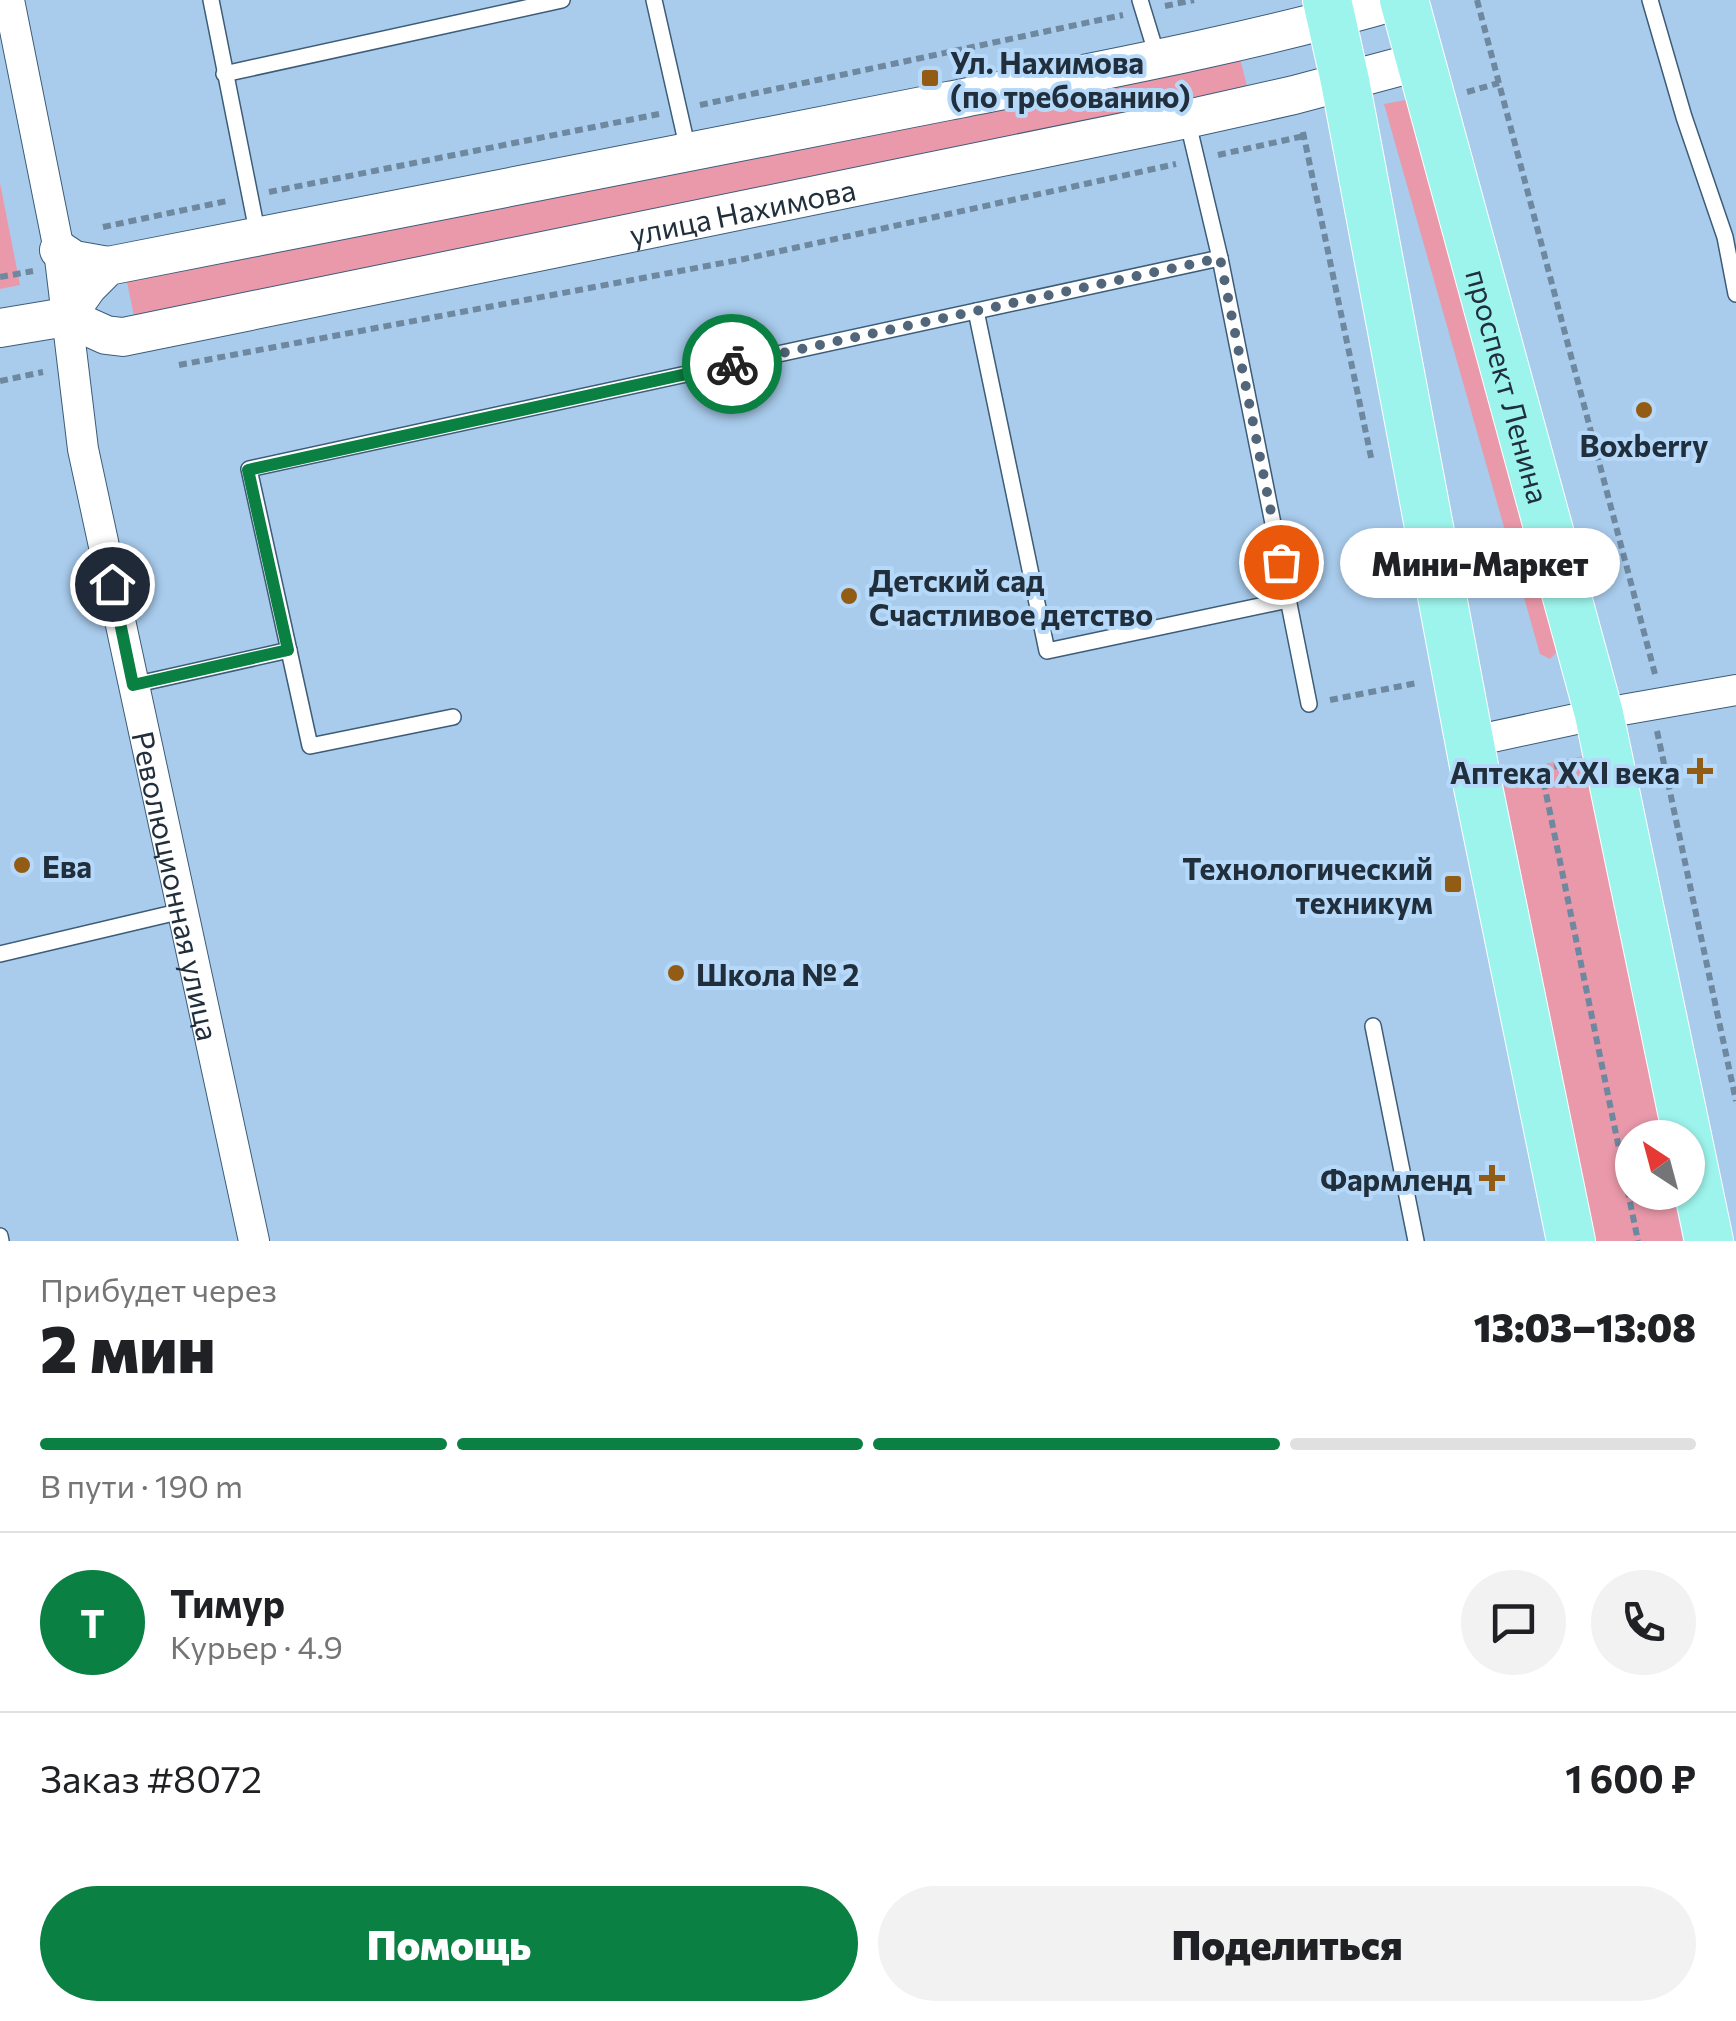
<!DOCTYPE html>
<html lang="ru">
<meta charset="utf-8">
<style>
body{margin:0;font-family:Commissioner,sans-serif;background:#f2f2f2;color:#202124;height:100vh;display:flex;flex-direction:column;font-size:38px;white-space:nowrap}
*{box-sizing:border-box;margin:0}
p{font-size:32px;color:#757577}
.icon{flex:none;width:55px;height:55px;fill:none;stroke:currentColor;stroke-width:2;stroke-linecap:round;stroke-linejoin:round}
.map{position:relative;height:1241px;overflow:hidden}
.panel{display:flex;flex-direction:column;background:#fff;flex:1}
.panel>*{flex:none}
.needle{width:65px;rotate:324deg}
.tools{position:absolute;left:1615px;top:1120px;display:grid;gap:20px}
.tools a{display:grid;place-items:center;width:90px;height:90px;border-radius:50%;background:#fff;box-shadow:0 2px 8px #0004;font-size:50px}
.pin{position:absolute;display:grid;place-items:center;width:85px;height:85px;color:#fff;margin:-42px;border:5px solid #fff;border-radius:50%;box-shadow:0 2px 10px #0007}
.courier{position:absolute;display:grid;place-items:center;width:100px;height:100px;margin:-50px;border:8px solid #0b8043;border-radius:50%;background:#fff;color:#222;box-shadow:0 2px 12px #0007}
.bubble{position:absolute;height:70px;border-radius:35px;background:#fff;box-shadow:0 2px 8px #0004;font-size:32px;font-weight:800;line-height:70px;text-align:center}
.overview em{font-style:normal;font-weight:800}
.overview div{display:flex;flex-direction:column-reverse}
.overview{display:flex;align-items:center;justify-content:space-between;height:170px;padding:0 40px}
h1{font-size:65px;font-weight:800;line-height:75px}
.bar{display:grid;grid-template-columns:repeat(4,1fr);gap:15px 10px;align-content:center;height:120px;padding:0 40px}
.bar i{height:12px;border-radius:8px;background:#e0e0e0}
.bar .selected{background:#0b8043}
.bar p{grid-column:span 4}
.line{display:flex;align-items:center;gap:25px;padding:0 40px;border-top:2px solid #e0e0e0}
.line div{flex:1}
.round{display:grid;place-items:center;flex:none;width:105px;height:105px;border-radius:52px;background:#f2f2f2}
.button{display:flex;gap:20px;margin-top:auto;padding:20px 40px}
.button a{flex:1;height:115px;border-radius:60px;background:#0b8043;color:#fff;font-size:40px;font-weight:800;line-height:115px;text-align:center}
.button a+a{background:#f2f2f2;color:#202124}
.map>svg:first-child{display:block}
.green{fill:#e999a9}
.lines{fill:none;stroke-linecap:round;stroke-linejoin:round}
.service-casing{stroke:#3c5c78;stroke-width:18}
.minor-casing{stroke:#3c5c78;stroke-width:32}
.tertiary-casing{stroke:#3c5c78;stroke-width:40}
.primary-casing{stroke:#fff;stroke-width:50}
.path{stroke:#6e88a0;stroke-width:6;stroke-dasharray:8 5;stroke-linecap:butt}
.service{stroke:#fff;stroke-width:15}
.minor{stroke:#fff;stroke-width:30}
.tertiary{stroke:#fff;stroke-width:38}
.primary{stroke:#9df4ec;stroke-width:48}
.done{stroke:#51667a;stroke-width:10;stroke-dasharray:0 18}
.route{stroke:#0b8043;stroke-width:12}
.poi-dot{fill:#935c14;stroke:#b6d9fa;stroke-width:4}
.labels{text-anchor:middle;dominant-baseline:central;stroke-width:8;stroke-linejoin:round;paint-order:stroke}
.poi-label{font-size:30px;font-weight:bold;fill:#212f3c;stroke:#b6d9fa;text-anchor:start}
.street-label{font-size:30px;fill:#212f3c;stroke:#b6d9fa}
</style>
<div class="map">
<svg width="1736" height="1241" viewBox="0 0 1736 1241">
<rect width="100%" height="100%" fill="#a9cced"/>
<g class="green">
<polygon points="1235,39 1252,106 136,326 125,272"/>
<polygon points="1411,99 1560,649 1550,659 1540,654 1384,104"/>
<polygon points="0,183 20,285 0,289"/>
<polygon points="1583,756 1662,1137 1632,1138 1632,1192 1673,1193 1683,1241 1594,1241 1501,773"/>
</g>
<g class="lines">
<defs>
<g id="service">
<polyline points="211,0 258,236"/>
<polyline points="654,0 688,150"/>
<polyline points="1140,0 1158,59"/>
<polyline points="1650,0 1684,117 1725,237 1736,294"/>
<polyline points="224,74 562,0"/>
<polyline points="1187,119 1220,258 1309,704"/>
<polyline points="976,311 1047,651 1288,600"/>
<polyline points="133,685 289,650"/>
<polyline points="453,717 310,746 249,469 1220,258"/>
<polyline points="0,954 182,911"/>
<polyline points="1373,1026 1416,1241"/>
<polyline points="0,1236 1,1241"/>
</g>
<g id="minor">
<path id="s1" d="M9 0 59 250 83 449 254 1241"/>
<polyline points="1469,742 1599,714 1736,690"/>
</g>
<g id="tertiary">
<polyline points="59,250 74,260 108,266"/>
<path d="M66 317 88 286 108 266C388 209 669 158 948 101 1099 71 1251 43 1399 0"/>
<path id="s2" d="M0 328 66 317 106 335 123 337 1187 119 1294 95 1421 61"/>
</g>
<g id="primary">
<polyline points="1327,0 1345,81 1477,782 1571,1241"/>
<path id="s3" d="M1404 0 1599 714 1709 1241"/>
</g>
</defs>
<use href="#service" class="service-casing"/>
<use href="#minor" class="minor-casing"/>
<use href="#tertiary" class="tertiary-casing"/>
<use href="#primary" class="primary-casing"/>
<g class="path">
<polyline points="1477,0 1655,674"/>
<polyline points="1165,6 1194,0"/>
<polyline points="1467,92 1499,83"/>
<polyline points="700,105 1123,15"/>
<polyline points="1303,132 1372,462"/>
<polyline points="1218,155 1304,136"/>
<polyline points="269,192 659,114"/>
<polyline points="103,227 227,201"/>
<polyline points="0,277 33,271"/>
<polyline points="179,365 744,259 1176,164"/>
<polyline points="0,381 43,372"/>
<polyline points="1330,700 1417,683"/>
<polyline points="1657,731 1736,1101"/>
<polyline points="1541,769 1638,1241"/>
<polyline points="1516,774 1572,763"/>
</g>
<use href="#service" class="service"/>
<use href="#minor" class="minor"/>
<use href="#tertiary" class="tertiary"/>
<use href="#primary" class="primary"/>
</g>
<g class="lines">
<polyline class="done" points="732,364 1220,258 1281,562"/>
<polyline class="route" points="112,584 133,685 288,650 248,470 732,364"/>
</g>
<g class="poi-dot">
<rect x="920" y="68" width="20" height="20" rx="5"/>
<circle cx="1644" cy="410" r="10"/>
<circle cx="849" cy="596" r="10"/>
<path d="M1695 756h10v10h10v10h-10v10h-10v-10h-10v-10h10z"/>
<circle cx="22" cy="865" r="10"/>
<rect x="1443" y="874" width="20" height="20" rx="5"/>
<circle cx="676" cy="973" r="10"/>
<path d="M1487 1163h10v10h10v10h-10v10h-10v-10h-10v-10h10z"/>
</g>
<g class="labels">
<g class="poi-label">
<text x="950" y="61">Ул. Нахимова<tspan x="950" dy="34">(по требованию)</tspan></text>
<text x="1644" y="444" text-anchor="middle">Boxberry</text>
<text x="869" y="579">Детский сад<tspan x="869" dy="34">Счастливое детство</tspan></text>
<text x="1680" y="771" text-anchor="end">Аптека ХХI века</text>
<text x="42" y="865">Ева</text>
<text x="1433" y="867" text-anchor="end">Технологический<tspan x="1433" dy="34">техникум</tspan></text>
<text x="696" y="973">Школа № 2</text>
<text x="1472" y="1178" text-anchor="end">Фармленд</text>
</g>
<g class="street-label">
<text stroke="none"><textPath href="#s2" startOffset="760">улица Нахимова</textPath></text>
<text stroke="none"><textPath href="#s3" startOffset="400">проспект Ленина</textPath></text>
<text stroke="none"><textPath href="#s1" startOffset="902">Революционная улица</textPath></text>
</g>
</g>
</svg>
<div class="tools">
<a><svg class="needle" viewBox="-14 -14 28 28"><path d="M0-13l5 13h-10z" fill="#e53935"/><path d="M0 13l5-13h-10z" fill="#757577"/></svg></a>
</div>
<div class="pin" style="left:1281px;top:562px;background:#ea580c"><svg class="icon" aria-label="bag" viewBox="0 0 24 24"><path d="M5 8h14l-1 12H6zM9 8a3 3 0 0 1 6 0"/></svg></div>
<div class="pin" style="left:112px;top:584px;background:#1f2937"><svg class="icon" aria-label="home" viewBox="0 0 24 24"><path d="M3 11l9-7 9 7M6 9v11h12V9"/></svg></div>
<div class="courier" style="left:732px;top:364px"><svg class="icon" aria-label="bike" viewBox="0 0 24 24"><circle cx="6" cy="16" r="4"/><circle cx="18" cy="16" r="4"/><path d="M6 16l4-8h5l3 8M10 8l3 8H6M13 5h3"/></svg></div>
<div class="bubble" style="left:1340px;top:528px;width:280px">Мини-Маркет</div>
</div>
<section class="panel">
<div class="overview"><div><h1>2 мин</h1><p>Прибудет через</p></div><em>13:03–13:08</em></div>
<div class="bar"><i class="selected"></i><i class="selected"></i><i class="selected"></i><i></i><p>В пути · 190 m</p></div>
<div class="line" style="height:180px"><b class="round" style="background:#0b8043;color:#fff">Т</b><div><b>Тимур</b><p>Курьер · 4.9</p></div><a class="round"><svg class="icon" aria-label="chat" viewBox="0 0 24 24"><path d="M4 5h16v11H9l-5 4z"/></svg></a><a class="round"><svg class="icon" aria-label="phone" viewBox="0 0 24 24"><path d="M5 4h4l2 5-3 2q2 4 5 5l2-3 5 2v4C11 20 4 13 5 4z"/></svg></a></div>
<div class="line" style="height:130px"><div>Заказ #8072</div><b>1 600 ₽</b></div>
<div class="button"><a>Помощь</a><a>Поделиться</a></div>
</section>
